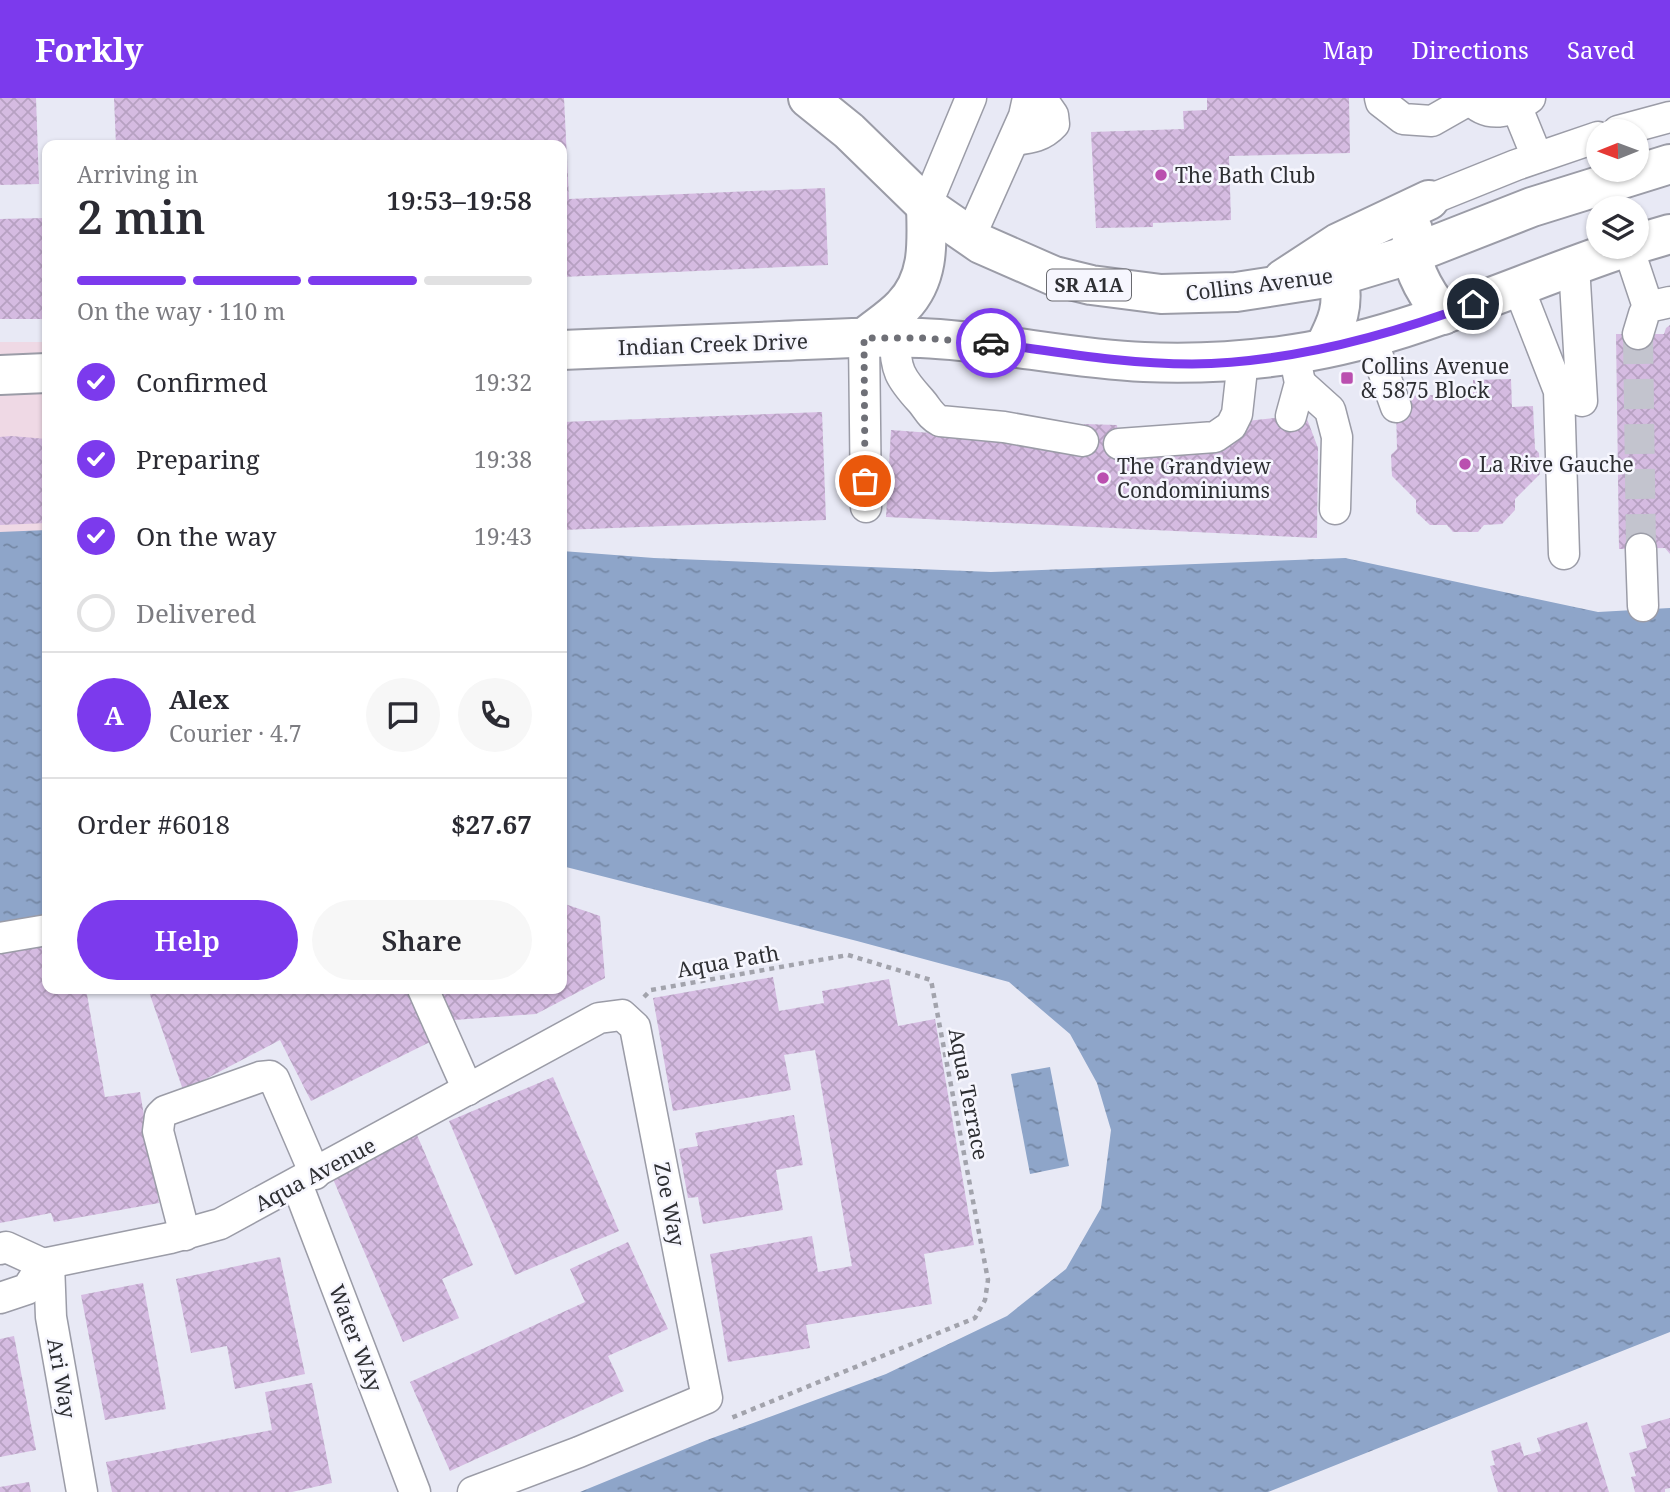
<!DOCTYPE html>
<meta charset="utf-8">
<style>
body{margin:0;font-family:"Noto Serif",serif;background:#f7f7f7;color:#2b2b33;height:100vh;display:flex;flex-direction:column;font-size:26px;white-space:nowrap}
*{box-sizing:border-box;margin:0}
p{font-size:23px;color:#7c7c81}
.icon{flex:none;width:38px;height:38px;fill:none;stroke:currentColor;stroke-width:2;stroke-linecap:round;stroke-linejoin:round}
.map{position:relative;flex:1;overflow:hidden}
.side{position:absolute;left:42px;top:42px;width:525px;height:854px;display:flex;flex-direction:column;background:#fff;border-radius:14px;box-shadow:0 2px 5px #0004}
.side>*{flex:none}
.needle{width:46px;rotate:269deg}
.controls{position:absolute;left:1586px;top:21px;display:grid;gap:14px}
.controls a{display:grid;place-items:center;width:63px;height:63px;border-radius:50%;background:#fff;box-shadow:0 2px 5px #0004;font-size:35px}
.pin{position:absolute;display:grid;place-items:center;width:60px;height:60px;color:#fff;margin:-30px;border:4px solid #fff;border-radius:50%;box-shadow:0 2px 7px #0007}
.courier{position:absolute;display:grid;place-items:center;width:70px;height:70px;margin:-35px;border:5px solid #7c3aed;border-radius:50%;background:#fff;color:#222;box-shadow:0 2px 9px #0007}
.headline em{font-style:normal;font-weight:600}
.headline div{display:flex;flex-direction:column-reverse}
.headline{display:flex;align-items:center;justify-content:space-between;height:119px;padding:0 35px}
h1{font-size:46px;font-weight:600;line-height:52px}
.bar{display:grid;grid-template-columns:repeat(4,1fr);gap:10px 7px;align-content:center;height:84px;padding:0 35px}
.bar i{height:9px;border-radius:5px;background:#e1e1e2}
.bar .active{background:#7c3aed}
.bar p{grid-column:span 4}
.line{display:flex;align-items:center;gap:18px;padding:0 35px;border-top:2px solid #e1e1e2}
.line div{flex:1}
.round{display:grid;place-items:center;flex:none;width:74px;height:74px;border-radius:37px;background:#f7f7f7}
ol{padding:0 35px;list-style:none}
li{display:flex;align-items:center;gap:21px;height:77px}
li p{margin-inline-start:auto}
li .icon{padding:7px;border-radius:50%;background:#7c3aed;color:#fff;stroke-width:4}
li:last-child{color:#7c7c81}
li i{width:38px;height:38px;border:4px solid #e1e1e2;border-radius:50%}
.action{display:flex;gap:14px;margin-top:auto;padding:14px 35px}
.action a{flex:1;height:80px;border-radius:42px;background:#7c3aed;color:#fff;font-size:28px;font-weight:600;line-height:80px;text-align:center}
.action a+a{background:#f7f7f7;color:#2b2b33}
header{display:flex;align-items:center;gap:42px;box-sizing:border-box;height:98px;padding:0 35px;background:#7c3aed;color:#fff}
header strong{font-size:33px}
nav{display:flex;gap:38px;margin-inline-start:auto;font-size:24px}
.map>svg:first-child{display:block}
.commercial{fill:#efd9e5}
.water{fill:url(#water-ripples)}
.building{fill:url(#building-cross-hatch)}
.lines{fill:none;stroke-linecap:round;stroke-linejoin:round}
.minor-tunnel{stroke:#c3c4ce;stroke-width:30;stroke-dasharray:30 15;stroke-linecap:butt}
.minor-casing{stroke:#9b9ca7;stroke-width:33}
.major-casing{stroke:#9b9ca7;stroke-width:42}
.path{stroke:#a2a3ac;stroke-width:4.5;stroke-dasharray:5 5;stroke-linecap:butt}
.minor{stroke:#fff;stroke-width:30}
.major{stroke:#fff;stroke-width:38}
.done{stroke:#6f7077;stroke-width:7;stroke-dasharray:0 12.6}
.route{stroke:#7c3aed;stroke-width:9}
.poi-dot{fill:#ba4faf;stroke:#f6f6fe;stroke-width:2.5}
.labels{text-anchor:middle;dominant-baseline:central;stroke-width:5;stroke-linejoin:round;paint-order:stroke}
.shield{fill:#f6f6fe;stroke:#6a6b70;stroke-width:2}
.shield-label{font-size:19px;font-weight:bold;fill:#2e2f33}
.poi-label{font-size:21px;fill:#2e2f33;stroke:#f6f6fe;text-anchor:start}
.street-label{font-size:21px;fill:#2e2f33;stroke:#f6f6fe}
</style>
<header>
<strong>Forkly</strong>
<nav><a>Map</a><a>Directions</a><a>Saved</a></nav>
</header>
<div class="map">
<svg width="1670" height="1394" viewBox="0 0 1670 1394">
<defs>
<pattern id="water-ripples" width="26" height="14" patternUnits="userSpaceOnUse" patternTransform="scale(1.75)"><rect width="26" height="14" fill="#8ea5c9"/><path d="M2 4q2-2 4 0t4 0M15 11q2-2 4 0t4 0" fill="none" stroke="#7487a4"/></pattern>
<pattern id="building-cross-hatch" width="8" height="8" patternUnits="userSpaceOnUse" patternTransform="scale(1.75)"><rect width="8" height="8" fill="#d5bbe1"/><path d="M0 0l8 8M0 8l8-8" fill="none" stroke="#b7a1c2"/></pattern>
</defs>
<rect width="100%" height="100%" fill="#e8e9f5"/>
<polygon class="commercial" points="0,244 47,244 47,451 0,453"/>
<g class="water">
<polygon points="47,432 47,816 0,825 0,434"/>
<polygon points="562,453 654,460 991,474 1345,460 1598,514 1670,510 1670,1234 1268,1394 580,1394 707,1342 886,1276 1007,1218 1066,1171 1101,1110 1111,1032 1097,985 1070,936 1009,884 857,843 562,768"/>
<polygon points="1050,969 1069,1068 1030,1076 1011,976"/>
</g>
<g class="building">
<polygon points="0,0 36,0 39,86 0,87"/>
<polygon points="114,0 564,0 569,101 825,90 828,167 562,179 562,47 116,47"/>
<polygon points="1207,0 1349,0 1350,55 1229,58 1231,122 1153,125 1153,129 1096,130 1091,34 1184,31 1183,13 1207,12"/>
<polygon points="45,120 46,221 0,221 0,121"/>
<polygon points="1670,227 1670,456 1665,450 1619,451 1616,236 1664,236 1666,230"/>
<polygon points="1511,281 1512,309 1533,308 1535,351 1539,355 1540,376 1515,401 1515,412 1502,426 1484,427 1478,434 1453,434 1447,427 1430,427 1416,414 1416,402 1392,378 1391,357 1397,351 1396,309 1402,298 1473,296 1473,282"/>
<polygon points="822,314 826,422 562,432 562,324"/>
<polygon points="1291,318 1307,321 1318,350 1317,440 886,419 891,332 945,336 1083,354 1084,326 1117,327 1119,346 1247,323"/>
<polygon points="11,338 47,341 47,425 0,427 0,339"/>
<polygon points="562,805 600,818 605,880 536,916 440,923 438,891 562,891"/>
<polygon points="47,840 47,891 86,891 105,999 140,994 159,1105 54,1124 51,1115 0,1125 0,850"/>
<polygon points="773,879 779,913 824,905 822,893 889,881 898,928 935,921 974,1147 924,1156 932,1206 806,1227 810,1250 728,1264 710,1156 812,1138 818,1174 852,1168 815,952 784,957 791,992 673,1013 653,900"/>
<polygon points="148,891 408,891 434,942 311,1003 280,942 181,994 182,989"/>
<polygon points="553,979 619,1133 515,1177 449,1023"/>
<polygon points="794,1017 803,1067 776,1072 783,1112 703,1126 698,1099 688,1100 679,1051 698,1048 695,1035"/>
<polygon points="417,1037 473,1167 442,1181 459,1220 403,1244 330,1074"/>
<polygon points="628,1144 668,1231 608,1258 624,1293 450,1373 410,1284 585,1204 570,1171"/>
<polygon points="280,1159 305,1276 235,1291 227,1248 191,1255 176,1181"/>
<polygon points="143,1185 166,1311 105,1322 81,1197"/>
<polygon points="14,1238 36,1352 0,1359 0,1241"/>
<polygon points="312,1285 332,1385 292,1394 112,1394 106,1364 272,1332 265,1294"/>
<polygon points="1670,1320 1670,1390 1665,1391 1665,1394 1635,1394 1631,1379 1636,1378 1629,1355 1647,1350 1641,1328"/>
<polygon points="1587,1324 1609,1394 1498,1394 1490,1368 1495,1367 1491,1353 1520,1344 1524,1358 1541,1353 1537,1340"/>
<polygon points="29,1384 31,1394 0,1394 0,1389"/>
</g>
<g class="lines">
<polyline class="minor-tunnel" points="1638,236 1641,451"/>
<defs>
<g id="minor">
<polyline points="1380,0 1381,4 1403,21 1432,23 1469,2"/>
<path d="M1469 0C1487 21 1511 15 1530 0"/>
<polyline points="1517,10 1537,59"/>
<polyline points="1618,33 1670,19"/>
<path d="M1014 42C1030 40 1042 39 1054 26L1053 17 1046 7 1028 5"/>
<polyline points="1429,102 1516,67 1598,39"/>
<polyline points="926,108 971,0"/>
<polyline points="970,139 1024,18 1028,0"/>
<polyline points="1628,149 1648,209"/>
<polyline points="1574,167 1582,303"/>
<polyline points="1518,188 1559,293 1564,456"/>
<polyline points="1638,236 1644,216 1648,209 1670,204"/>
<polyline points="1371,239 1396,309"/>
<polyline points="864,240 866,409"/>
<path d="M895 240C895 272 900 280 921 303 928 311 930 318 940 323L1004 329 1083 343"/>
<polyline points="1300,285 1330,312 1337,339 1335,411"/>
<polyline points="1291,318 1300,285 1297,270"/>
<polyline points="1119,346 1215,339 1231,328 1237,316 1243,262"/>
<polyline points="1641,451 1643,508"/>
<polyline points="0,840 47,832"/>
<polyline points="423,891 468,992"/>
<polyline points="297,1086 415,1394"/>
<polyline points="185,1137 158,1033 160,1018 165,1013 260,979 270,978 274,981 315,1076"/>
<polyline points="0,1151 6,1149 43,1166"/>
<polyline points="49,1165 51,1219 82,1394"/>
<polyline points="0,1200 27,1191 43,1166 170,1140 220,1126 599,920 622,917 635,929 707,1300 579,1354 473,1394"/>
</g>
<g id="major">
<polyline points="808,0 849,33 926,108 981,146 1054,178 1091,187 1161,196 1236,194 1339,178 1412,156 1532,109 1670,66"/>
<path d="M1413 132C1406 164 1424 193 1443 217"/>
<polyline points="1636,146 1670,136"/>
<polyline points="1283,181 1338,145 1429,102"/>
<path d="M864 240C877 229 892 220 903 208 930 180 927 144 926 108"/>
<path d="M1324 250C1338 223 1344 209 1339 178"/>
<path d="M562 252C634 249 707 246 780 243 827 241 874 238 921 240 996 243 1069 261 1144 264 1189 266 1234 264 1280 258 1401 243 1512 187 1627 149"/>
<polyline points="0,277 47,275"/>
</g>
</defs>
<use href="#minor" class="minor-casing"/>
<use href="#major" class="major-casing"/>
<polyline class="path" points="644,899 651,892 848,857 931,882 988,1182 985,1202 975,1220 731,1320 729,1319"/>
<use href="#minor" class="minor"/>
<use href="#major" class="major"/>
</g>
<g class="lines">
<polyline class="done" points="865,383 864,240 921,240 991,245"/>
<path class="route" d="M991 245C1058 254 1124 266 1192 266 1288 265 1384 239 1473 206"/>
</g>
<g class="poi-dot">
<circle cx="1161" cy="77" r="7"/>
<rect x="1340" y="273" width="14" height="14" rx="3.5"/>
<circle cx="1465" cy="366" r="7"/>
<circle cx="1103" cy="380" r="7"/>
</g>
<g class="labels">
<rect class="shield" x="1047" y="171.5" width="84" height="31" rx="5"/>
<g class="shield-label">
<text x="1089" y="187">SR A1A</text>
</g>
<g class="poi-label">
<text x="1175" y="77">The Bath Club</text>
<text x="1361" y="268">Collins Avenue<tspan x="1361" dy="24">&amp; 5875 Block</tspan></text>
<text x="1479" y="366">La Rive Gauche</text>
<text x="1117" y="368">The Grandview<tspan x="1117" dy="24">Condominiums</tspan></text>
</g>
<g class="street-label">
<text transform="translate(1259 186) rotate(-7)">Collins Avenue</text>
<text transform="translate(713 246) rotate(-2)">Indian Creek Drive</text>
<text transform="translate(728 863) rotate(-10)">Aqua Path</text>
<text transform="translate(969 996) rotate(79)">Aqua Terrace</text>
<text transform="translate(315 1076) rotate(-28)">Aqua Avenue</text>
<text transform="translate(670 1106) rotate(79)">Zoe Way</text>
<text transform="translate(356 1240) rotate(69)">Water WAy</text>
<text transform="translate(62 1280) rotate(80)">Ari Way</text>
</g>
</g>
</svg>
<div class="controls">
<a><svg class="needle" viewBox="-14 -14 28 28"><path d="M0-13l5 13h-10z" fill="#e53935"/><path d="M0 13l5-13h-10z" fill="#7c7c81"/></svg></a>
<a><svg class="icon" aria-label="layers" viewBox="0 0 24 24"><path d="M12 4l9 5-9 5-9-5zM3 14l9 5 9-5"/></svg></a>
</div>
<div class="pin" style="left:865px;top:383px;background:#ea580c"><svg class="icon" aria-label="bag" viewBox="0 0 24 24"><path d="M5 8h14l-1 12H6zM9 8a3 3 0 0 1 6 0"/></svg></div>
<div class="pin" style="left:1473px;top:206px;background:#1f2937"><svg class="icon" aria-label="home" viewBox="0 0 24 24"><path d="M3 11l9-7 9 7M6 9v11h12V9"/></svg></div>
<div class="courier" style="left:991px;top:245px"><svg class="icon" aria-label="car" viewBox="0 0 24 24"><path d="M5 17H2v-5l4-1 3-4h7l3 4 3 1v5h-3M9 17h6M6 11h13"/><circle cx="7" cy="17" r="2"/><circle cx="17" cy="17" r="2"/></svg></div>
<section class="side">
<div class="headline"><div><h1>2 min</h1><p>Arriving in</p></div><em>19:53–19:58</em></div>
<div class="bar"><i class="active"></i><i class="active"></i><i class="active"></i><i></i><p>On the way · 110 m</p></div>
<ol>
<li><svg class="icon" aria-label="check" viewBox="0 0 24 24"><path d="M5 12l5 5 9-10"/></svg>Confirmed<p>19:32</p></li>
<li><svg class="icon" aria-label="check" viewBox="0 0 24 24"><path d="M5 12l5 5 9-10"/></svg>Preparing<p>19:38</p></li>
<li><svg class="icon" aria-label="check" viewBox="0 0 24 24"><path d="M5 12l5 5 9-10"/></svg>On the way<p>19:43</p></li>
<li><i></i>Delivered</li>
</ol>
<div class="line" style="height:126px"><b class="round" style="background:#7c3aed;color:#fff">A</b><div><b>Alex</b><p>Courier · 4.7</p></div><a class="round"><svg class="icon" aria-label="chat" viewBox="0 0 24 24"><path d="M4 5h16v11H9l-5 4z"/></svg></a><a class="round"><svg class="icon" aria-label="phone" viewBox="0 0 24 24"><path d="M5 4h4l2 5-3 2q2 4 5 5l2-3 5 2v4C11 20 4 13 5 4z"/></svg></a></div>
<div class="line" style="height:91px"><div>Order #6018</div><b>$27.67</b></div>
<div class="action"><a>Help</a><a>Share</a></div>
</section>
</div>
